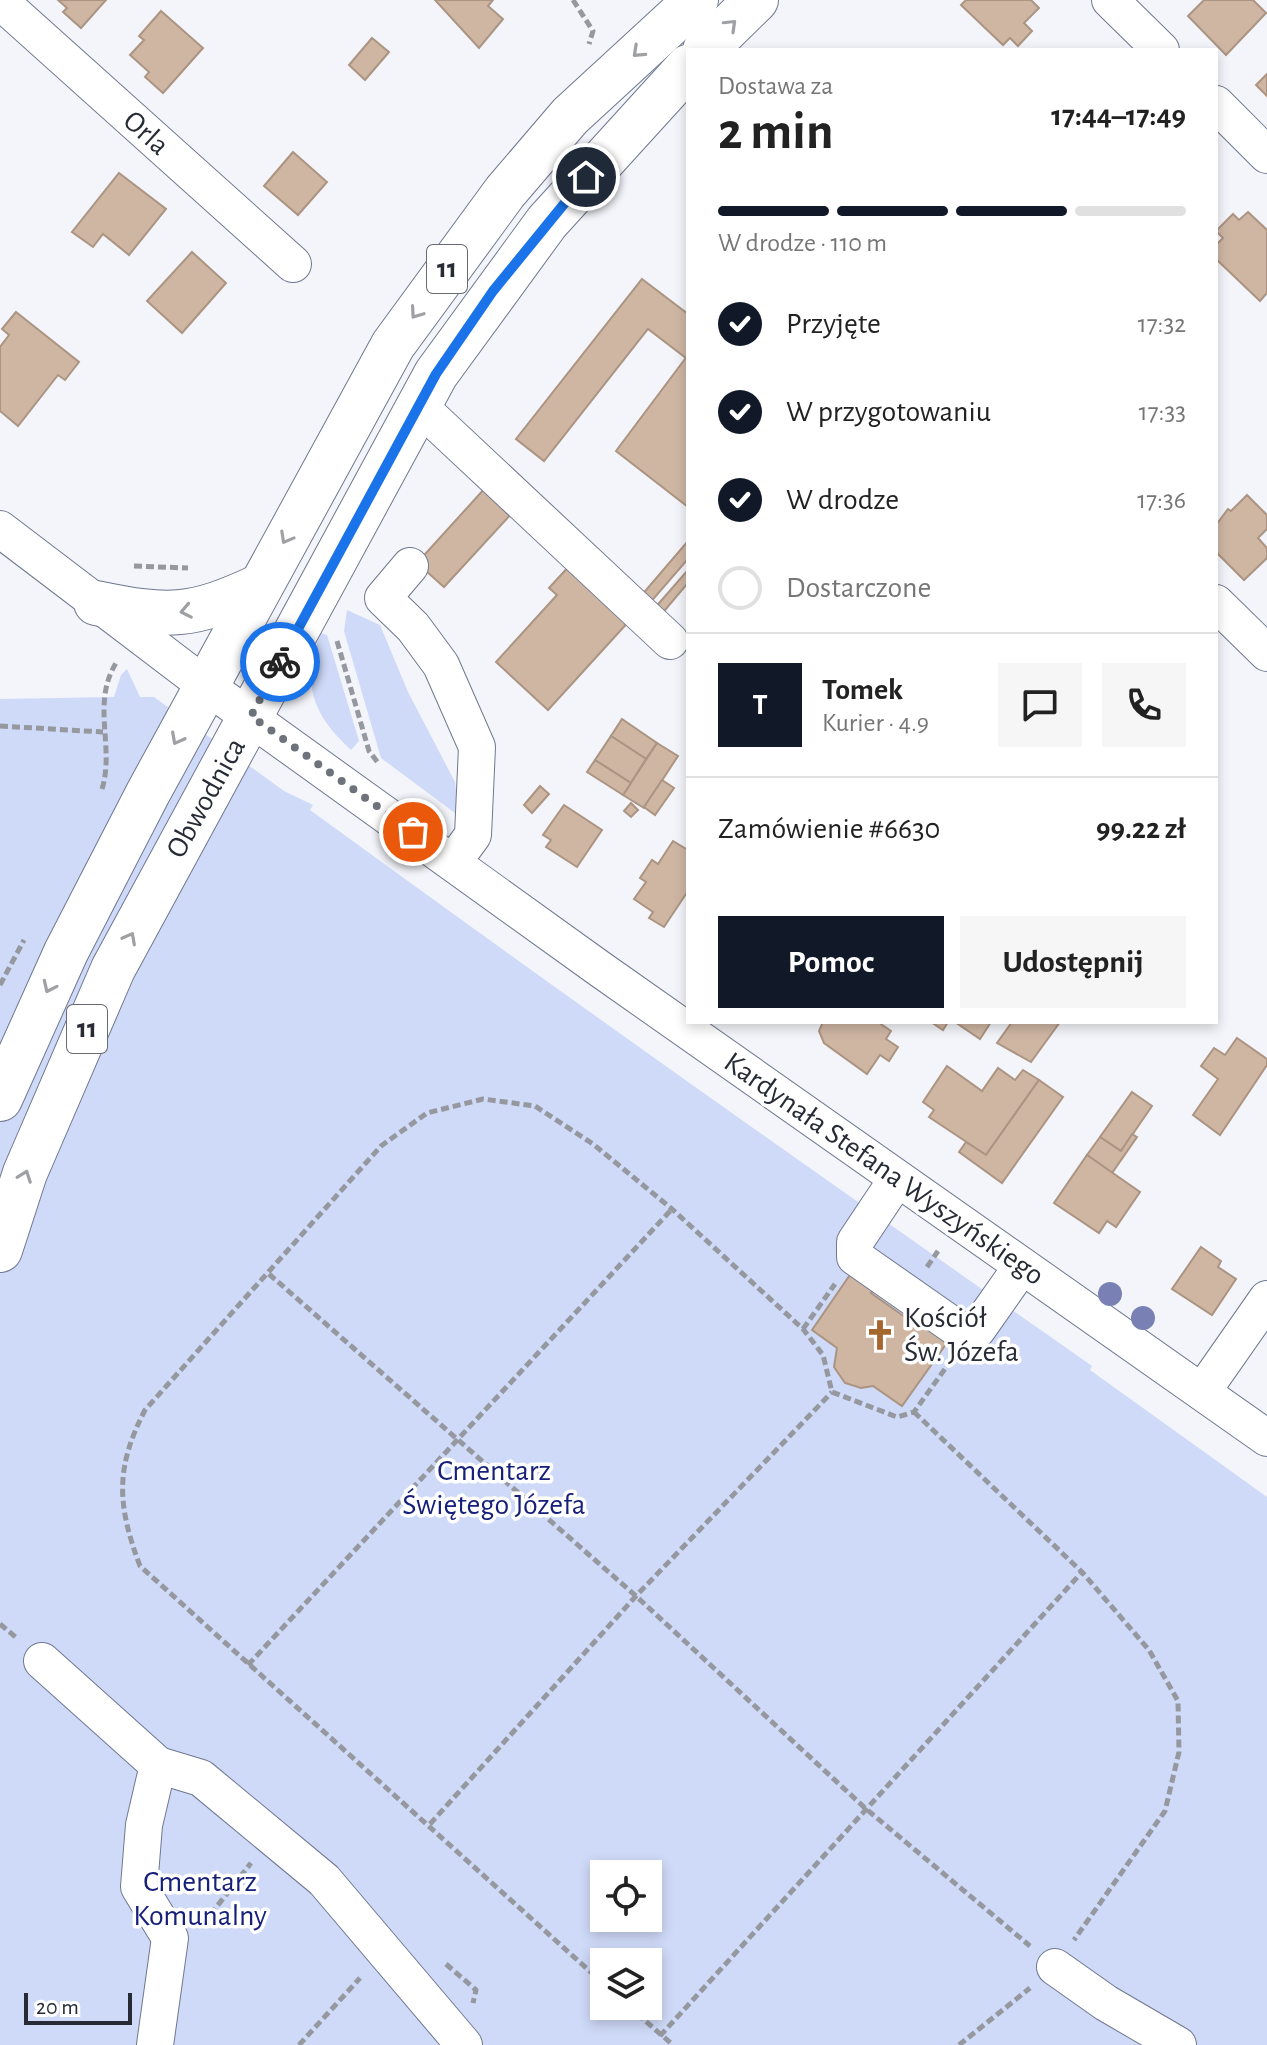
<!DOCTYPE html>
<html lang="pl">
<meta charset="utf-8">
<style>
body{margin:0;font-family:"Alegreya Sans",sans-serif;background:#f6f6f6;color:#222;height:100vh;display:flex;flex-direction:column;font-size:30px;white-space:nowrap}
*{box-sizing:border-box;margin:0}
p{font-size:26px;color:#767676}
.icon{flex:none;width:44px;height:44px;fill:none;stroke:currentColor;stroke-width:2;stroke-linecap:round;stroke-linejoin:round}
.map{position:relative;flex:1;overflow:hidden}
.sheet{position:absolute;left:686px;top:48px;width:532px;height:976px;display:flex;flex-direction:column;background:#fff;border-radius:0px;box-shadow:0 4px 12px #0003}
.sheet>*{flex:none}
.controls{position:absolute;left:590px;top:1860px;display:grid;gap:16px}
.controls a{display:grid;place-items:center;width:72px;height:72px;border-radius:0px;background:#fff;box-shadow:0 4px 12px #0003;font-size:40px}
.scale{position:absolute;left:24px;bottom:20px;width:108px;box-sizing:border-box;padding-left:8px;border:4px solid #272b35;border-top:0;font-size:22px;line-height:28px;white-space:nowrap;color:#272b35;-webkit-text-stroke:6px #fff;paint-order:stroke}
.pin{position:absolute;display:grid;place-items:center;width:68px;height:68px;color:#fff;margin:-34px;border:4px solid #fff;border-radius:50%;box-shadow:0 2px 8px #0007}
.courier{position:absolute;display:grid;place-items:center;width:80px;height:80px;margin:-40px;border:6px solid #1a73e8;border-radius:50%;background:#fff;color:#222;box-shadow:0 2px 10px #0007}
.head em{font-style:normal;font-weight:700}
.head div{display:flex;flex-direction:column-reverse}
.head{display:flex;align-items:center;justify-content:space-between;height:136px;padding:0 32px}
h1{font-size:52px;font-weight:700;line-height:60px}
.bar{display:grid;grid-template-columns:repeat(4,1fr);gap:12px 8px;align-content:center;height:96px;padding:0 32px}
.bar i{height:10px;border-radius:6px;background:#e0e0e0}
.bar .selected{background:#111827}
.bar p{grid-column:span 4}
.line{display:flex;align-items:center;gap:20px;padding:0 32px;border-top:2px solid #e0e0e0}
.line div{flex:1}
.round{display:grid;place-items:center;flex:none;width:84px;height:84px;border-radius:0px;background:#f6f6f6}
ol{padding:0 32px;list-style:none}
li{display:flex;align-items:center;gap:24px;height:88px}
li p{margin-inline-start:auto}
li .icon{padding:8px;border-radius:50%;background:#111827;color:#fff;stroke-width:4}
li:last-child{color:#767676}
li i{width:44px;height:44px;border:4px solid #e0e0e0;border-radius:50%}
.button{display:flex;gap:16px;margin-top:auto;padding:16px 32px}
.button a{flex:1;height:92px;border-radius:0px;background:#111827;color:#fff;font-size:32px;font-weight:700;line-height:92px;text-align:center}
.button a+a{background:#f6f6f6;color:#222}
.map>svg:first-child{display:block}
.green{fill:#cfdaf8;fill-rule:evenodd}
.building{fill:#ceb6a3;stroke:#ac9482;stroke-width:2}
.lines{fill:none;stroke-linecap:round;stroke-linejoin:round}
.minor-casing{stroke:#6f7890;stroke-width:38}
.highway-casing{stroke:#6f7890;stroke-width:46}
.path{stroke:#95989f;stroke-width:5;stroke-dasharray:8 4;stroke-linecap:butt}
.minor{stroke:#fff;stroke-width:36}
.highway{stroke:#fff;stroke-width:44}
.tree{fill:#7980b4}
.oneway{stroke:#9ea0a4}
.done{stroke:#6e727a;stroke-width:8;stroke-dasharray:0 14.4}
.route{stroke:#1a73e8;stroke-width:10}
.labels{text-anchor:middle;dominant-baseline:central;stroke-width:7;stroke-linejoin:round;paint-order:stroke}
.shield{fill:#fff;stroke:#686b72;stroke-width:2}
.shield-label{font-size:28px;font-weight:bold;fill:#272b35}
.street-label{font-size:30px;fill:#272b35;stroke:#fff}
.poi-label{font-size:30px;fill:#272b35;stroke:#fff;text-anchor:start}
.park-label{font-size:30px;fill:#16207a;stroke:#fff}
</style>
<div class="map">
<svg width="1267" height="2045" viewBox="0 0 1267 2045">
<rect width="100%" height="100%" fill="#f3f5fa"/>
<g class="green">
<polygon points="347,610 380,625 408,692 455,782 459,816 381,758 344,631"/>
<path d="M321 633 327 635 359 741 351 750C312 714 301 684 321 633Z"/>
<path d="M127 669 140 697H154L284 791 313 805 310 810C569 999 830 1183 1092 1366L1090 1370 1267 1497V2045H0V699L114 697 121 675ZM604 1874H648V1918H604ZM604 1962H648V2006H604Z"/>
</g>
<g class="building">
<polygon points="58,0 106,0 81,28 63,12 67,8"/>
<polygon points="435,0 493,0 488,6 503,19 479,48"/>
<polygon points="966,0 1031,0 1039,8 1024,23 1032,31 1018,46 1010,38 1003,45 961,5"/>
<polygon points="1204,0 1253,0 1266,13 1226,55 1188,16"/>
<polygon points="161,11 203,48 163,93 145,77 149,72 130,55 144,40 139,36"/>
<polygon points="372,38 389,52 365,80 349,65"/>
<polygon points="1267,74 1267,96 1256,85"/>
<polygon points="293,152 327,182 298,215 264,186"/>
<polygon points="119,173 166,209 129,255 103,234 93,247 72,232"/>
<polygon points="1248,212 1267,230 1267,293 1260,301 1216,259 1216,245 1223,238 1216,231 1233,214 1239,220"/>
<polygon points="192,252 226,283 182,333 147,301"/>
<polygon points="642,279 688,314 688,355 686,358 648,329 544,461 516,439"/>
<polygon points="16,312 79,362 65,380 58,375 18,426 0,411 0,347 9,335 2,329"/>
<polygon points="688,355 688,507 616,451"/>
<polygon points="486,487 513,512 444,587 417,563"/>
<polygon points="1247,495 1267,515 1267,529 1258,538 1267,548 1267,558 1244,580 1216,552 1216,525 1228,509 1231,511"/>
<polygon points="688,541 688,559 649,604 640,597"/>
<polygon points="571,564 631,619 548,710 496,662 557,595 549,588"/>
<polygon points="688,570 688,583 660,616 653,610"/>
<polygon points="622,719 657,743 646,759 611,736"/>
<polygon points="611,736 646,759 631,783 595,760"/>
<polygon points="657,743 678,756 644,808 623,795"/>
<polygon points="595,760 631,783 623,795 587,772"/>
<polygon points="662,780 674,788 655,815 644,807"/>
<polygon points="540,786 549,794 532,813 524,805"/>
<polygon points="631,803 638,810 631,817 624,811"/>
<polygon points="564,805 602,830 577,867 546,847 551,840 543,835"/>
<polygon points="673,841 688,850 688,891 664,927 649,918 653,912 634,899 646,882 640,878 652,860 658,864"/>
<polygon points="823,1022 878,1022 891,1031 886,1039 898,1047 889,1061 880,1055 867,1074 824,1043 819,1031"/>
<polygon points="931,1022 948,1022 943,1030"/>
<polygon points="955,1022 991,1022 980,1039"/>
<polygon points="1012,1022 1060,1022 1031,1062 997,1043"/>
<polygon points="1237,1038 1267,1059 1267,1065 1220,1135 1193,1115 1218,1079 1201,1066 1214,1048 1225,1055"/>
<polygon points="947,1066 982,1091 998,1068 1015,1080 1023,1070 1039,1080 986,1155 929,1117 934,1110 923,1102"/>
<polygon points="1039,1080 1063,1097 1002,1183 959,1152 966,1142 986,1155"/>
<polygon points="1132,1092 1152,1106 1121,1151 1100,1137"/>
<polygon points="1132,1134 1137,1137 1112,1173 1087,1155 1100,1137 1121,1151"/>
<polygon points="1087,1155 1140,1192 1116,1227 1107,1221 1099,1233 1054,1203"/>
<polygon points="1201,1247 1221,1261 1218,1267 1236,1279 1212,1315 1172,1289"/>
<polygon points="852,1272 875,1288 871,1293 922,1329 926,1324 949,1340 902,1406 873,1386 861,1388 845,1383 834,1367 837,1348 812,1330"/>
</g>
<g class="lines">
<defs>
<g id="minor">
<polyline points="1110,0 1161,50"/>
<polyline points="0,1 293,264"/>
<polyline points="1216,104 1267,155"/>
<polyline points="419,406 670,641"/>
<polyline points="0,529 205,685 600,969 1267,1438"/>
<polyline points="410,566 383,598 413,627 441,665 477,747 473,835 454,861"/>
<polyline points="1216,603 1267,653"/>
<polyline points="897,1179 855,1242 855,1257 968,1336 977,1330 1022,1266"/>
<polyline points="1202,1392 1267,1299"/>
<polyline points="42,1661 158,1765 201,1778 324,1880 464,2045"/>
<polyline points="1055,1967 1106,2003 1178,2045"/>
<polyline points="155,2045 170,1938 139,1887 144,1825 158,1765"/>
</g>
<g id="highway">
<polyline points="705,50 756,0"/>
<path d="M96 603C168 618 192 618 260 586"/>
<polyline points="0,1099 66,952 148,793 393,345 505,192 570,116 696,0"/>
<polyline points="0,1250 25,1173 113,969 436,374 547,222 688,67"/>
</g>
</defs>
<use href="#minor" class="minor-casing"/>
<use href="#highway" class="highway-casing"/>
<g class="path">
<polyline points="573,0 593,31 589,44"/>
<polyline points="134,566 188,568"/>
<polyline points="337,641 369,751 379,764"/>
<polyline points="0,726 103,732"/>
<path d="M102 789C115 747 91 704 116 663"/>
<polyline points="0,985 24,940"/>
<polyline points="927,1267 938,1251"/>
<polyline points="269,1274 636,1596 865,1808 1030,1946"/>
<polyline points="803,1329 835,1284"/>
<polyline points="914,1412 1082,1572 1149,1650 1178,1701 1179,1752 1165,1811 1074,1940"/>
<polyline points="0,1624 18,1639"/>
<polyline points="248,1665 672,1209"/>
<polyline points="430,1824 636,1596 832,1392"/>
<polyline points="203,1924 251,1863"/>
<polyline points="446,1964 476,1990 473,2003"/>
<path d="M604 1984 140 1566C117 1505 115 1468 145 1410L381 1146 427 1113 483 1099 535 1106 593 1144 672 1209 803 1329 823 1355 832 1392 897 1417 914 1412 947 1366"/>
<polyline points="628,2006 673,2045"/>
<polyline points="660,2036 1082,1572"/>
<polyline points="299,2045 360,1978"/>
<polyline points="959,2045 1030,1988"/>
</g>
<use href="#minor" class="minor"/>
<use href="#highway" class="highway"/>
</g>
<g class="tree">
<circle cx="1110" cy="1294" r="12"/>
<circle cx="1143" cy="1318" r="12"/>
</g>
<defs><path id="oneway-chevron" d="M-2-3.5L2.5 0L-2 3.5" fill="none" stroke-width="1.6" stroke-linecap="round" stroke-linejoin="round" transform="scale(2)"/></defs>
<g class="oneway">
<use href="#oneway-chevron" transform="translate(731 25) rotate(-44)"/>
<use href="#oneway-chevron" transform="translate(638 52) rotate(137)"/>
<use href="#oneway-chevron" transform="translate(416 313) rotate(125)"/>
<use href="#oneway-chevron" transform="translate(286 538) rotate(119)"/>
<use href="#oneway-chevron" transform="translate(186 611) rotate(169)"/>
<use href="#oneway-chevron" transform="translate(177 739) rotate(118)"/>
<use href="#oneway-chevron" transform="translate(130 938) rotate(-62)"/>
<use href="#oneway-chevron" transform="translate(49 987) rotate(115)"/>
<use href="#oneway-chevron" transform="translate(25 1176) rotate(-70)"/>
</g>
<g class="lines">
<polyline class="done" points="280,662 251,716 413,832"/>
<polyline class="route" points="280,662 436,374 493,291 586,177"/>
</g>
<defs>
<symbol id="church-bare" viewBox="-9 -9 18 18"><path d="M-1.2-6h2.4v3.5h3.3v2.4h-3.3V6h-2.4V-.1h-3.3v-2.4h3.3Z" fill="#a6672e" stroke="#fff" stroke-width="2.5" paint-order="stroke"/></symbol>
</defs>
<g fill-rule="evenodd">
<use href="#church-bare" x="858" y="1313" width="44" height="44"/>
</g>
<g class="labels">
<g class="shield">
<rect x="427" y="245" width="40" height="48" rx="6"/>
<rect x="67" y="1005" width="40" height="48" rx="6"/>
</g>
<g class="shield-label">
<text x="447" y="269">11</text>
<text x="87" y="1029">11</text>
</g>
<g class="street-label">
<text transform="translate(146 133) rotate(42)">Orla</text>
<text transform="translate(206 798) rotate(-61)">Obwodnica</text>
<text transform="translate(884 1169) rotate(35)">Kardynała Stefana Wyszyńskiego</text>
</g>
<g class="poi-label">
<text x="904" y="1318">Kościół<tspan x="904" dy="34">Św. Józefa</tspan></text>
</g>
<g class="park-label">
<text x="494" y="1471">Cmentarz<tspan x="494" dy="34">Świętego Józefa</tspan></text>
<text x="200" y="1882">Cmentarz<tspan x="200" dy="34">Komunalny</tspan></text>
</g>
</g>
</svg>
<div class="controls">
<a><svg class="icon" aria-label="locate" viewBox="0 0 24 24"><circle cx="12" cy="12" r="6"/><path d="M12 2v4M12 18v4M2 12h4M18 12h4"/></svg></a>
<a><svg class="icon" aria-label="layers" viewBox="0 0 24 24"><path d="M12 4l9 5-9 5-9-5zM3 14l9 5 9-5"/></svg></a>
</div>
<div class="scale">20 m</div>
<div class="pin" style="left:413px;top:832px;background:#ea580c"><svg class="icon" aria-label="bag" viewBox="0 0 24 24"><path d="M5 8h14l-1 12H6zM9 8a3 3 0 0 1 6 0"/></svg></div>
<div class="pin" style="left:586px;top:177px;background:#1f2937"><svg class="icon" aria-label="home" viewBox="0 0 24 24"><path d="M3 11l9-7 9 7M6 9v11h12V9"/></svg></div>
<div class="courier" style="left:280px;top:662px"><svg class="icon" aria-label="bike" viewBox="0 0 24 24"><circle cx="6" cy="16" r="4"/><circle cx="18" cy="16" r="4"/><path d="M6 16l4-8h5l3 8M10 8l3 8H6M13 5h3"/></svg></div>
<section class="sheet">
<div class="head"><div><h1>2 min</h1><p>Dostawa za</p></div><em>17:44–17:49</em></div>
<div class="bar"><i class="selected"></i><i class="selected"></i><i class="selected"></i><i></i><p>W drodze · 110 m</p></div>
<ol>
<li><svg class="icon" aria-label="check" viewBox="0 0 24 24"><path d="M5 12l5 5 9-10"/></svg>Przyjęte<p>17:32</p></li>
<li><svg class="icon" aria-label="check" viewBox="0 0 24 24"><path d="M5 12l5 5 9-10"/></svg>W przygotowaniu<p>17:33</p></li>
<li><svg class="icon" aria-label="check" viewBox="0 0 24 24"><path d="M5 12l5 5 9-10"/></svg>W drodze<p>17:36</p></li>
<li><i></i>Dostarczone</li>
</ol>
<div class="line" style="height:144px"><b class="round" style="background:#111827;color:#fff">T</b><div><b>Tomek</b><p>Kurier · 4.9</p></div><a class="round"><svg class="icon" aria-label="chat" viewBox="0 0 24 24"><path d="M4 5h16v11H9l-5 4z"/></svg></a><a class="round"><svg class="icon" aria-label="phone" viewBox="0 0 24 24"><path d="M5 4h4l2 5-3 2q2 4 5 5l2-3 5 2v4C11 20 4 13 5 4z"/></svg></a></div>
<div class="line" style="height:104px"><div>Zamówienie #6630</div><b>99.22 zł</b></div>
<div class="button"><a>Pomoc</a><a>Udostępnij</a></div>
</section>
</div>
